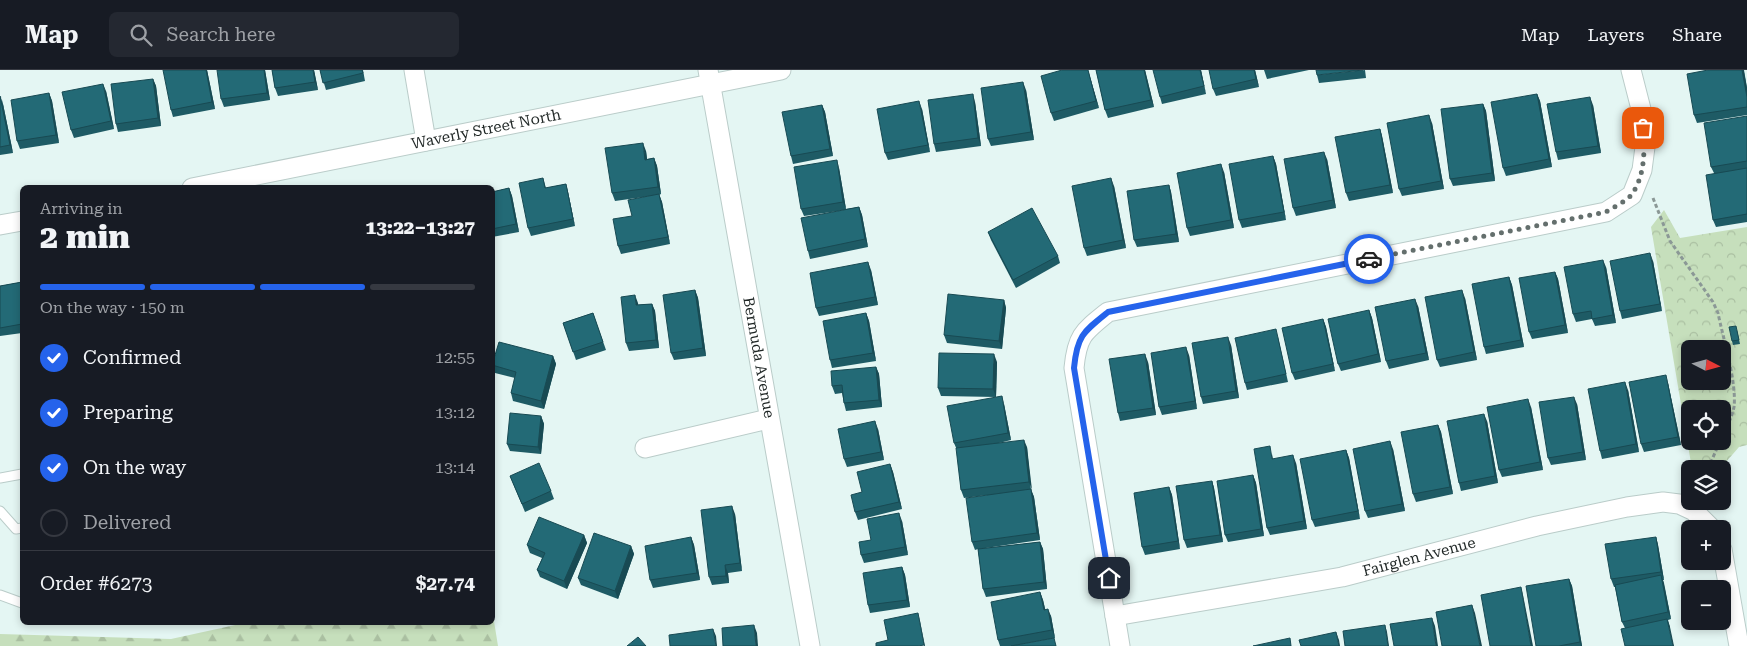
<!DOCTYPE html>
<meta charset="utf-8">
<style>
body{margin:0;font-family:"Roboto Serif",serif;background:#242831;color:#f1f3f6;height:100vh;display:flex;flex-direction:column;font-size:19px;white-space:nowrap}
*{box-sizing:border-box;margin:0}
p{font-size:16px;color:#9ea1a6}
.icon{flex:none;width:28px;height:28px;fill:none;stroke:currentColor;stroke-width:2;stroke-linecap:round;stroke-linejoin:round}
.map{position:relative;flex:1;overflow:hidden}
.drawer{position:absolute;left:20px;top:115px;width:475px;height:440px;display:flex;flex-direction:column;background:#171b24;border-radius:8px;box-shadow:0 2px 8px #0003}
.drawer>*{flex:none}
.needle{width:32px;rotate:96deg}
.buttons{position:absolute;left:1681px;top:270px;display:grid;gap:10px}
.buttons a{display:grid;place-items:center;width:50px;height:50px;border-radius:8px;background:#171b24;box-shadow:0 2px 8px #0003;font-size:25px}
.pin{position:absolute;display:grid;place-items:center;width:42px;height:42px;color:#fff;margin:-21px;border-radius:10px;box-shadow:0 2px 8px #0006}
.courier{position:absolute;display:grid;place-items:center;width:50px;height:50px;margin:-25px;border:4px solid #2563eb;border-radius:50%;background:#fff;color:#222;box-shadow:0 1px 6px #0007}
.head em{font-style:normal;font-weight:800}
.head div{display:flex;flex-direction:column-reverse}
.head{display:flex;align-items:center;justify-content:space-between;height:85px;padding:0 20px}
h1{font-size:32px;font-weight:800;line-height:38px}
.bar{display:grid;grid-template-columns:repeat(4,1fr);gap:8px 5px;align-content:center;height:60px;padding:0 20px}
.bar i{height:6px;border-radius:4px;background:#363941}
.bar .selected{background:#2563eb}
.bar p{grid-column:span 4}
.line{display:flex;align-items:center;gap:12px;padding:0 20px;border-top:1px solid #363941}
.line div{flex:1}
ol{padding:0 20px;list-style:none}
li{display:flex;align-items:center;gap:15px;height:55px}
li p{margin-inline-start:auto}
li .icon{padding:5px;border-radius:50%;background:#2563eb;color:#fff;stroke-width:4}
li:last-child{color:#9ea1a6}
li i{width:28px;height:28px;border:2px solid #363941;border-radius:50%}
header{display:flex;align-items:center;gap:30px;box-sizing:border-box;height:70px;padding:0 25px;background:#171b24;border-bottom:1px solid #363941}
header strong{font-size:24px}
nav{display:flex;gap:28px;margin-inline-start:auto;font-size:18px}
.search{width:350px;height:45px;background:#242831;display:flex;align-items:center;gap:12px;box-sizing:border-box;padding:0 18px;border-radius:8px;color:#9ea1a6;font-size:19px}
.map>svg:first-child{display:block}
.forest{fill:url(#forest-firs)}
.park{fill:url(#park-crowns);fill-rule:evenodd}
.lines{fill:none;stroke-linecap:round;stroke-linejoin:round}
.service-casing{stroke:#baccc9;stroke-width:11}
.minor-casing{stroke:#baccc9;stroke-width:21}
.path{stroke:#8b9896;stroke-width:3;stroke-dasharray:4 2.5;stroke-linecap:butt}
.service{stroke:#fff;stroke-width:9}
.minor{stroke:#fff;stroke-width:19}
.wall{fill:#1e5b65}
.shaded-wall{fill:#184a53}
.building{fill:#236a76;stroke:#184a53}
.done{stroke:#646f6d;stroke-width:5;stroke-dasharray:0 9}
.route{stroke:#2563eb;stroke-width:6}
.labels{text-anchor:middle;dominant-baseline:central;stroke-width:5;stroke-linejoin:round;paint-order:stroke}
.street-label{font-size:15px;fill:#1f2625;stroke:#fff}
</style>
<header>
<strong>Map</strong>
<div class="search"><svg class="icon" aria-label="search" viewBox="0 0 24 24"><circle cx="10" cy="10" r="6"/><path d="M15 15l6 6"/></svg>Search here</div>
<nav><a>Map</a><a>Layers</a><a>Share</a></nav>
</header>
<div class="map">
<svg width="1747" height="576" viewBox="0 0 1747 576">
<defs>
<pattern id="forest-firs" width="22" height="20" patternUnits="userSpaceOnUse" patternTransform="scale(1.25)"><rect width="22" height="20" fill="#c6dfbc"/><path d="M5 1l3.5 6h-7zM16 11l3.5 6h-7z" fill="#aabfa1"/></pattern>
<pattern id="park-crowns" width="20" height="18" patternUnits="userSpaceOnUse" patternTransform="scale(1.25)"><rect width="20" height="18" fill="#c6dfbc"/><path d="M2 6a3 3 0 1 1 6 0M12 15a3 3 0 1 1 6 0" fill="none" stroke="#aabfa1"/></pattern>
</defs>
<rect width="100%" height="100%" fill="#e4f6f3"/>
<polygon class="forest" points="493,545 498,576 0,576 0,564 171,569 249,552 492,552"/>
<path class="park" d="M1664 140 1680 168 1747 157V375L1739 377 1720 399H1692L1651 157ZM1690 279H1722V311H1690ZM1690 339H1722V371H1690Z"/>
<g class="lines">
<defs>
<g id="service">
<polyline points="0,408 22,404"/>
<polyline points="0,441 16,459 22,458"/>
<polyline points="0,525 22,533"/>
</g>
<g id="minor">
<polyline points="414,0 426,71"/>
<path id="s1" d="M708 0 810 576"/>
<path id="s2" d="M192 118 781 0"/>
<polyline points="0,155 22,151"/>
<polyline points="645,378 768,349"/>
<polyline points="1722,479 1739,576"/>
<path id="s3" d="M1115 546 1342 507 1537 456 1627 437 1663 432 1679 434 1694 441 1712 459"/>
<path d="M1120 576 1074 298C1077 266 1083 262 1108 242L1606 142 1632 125 1642 100 1645 77 1641 39 1631 0"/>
</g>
</defs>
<use href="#service" class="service-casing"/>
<use href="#minor" class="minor-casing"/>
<g class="path">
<path d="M1653 128 1670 171 1713 232 1718 243C1723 268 1737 313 1734 337 1732 347 1727 357 1722 366"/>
<polyline points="1708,399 1720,371"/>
</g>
<use href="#service" class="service"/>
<use href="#minor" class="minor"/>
</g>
<g class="wall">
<polygon points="207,0 215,39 173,47 171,40"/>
<polygon points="265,0 270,30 224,37 221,29"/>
<polygon points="272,0 314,0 318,20 278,26 275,18"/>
<polygon points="320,0 363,0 365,11 326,20"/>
<polygon points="1088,0 1099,38 1054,51 1051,43"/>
<polygon points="1096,0 1145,0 1154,37 1108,48 1105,40"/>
<polygon points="1201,0 1206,24 1162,34 1160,27"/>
<polygon points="1255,0 1259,17 1216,26 1213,19"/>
<polygon points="1264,0 1309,0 1267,9"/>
<polygon points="1365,0 1366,8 1319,13 1317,5"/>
<polygon points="1708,0 1744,0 1747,18 1747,45 1697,53 1694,45"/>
<polygon points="153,9 156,16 161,56 118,62 116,54"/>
<polygon points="1026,20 1034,70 991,76 988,69"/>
<polygon points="106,21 114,59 74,68 71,60"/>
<polygon points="49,23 52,31 59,73 20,79 17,71"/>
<polygon points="1537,24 1540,31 1552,97 1506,106 1503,98"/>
<polygon points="0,26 3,34 13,83 0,85"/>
<polygon points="975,32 981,76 936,82 934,74"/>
<polygon points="1483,34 1486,41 1495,111 1453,116 1450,109"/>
<polygon points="822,35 825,42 833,86 793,94 791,86"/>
<polygon points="1593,35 1601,83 1558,90 1556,82"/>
<polygon points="922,39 930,82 888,90 885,83"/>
<polygon points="1747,46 1747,152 1716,157 1713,150 1714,103 1711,97"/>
<polygon points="1432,53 1444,119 1402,126 1399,119"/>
<polygon points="1380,59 1382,66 1393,123 1349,131 1346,123"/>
<polygon points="646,81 647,89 654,88 657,96 661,124 659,125 662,132 670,174 621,184 618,176 632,146 651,126 615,131 612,123"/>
<polygon points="1273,86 1276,94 1286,150 1242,158 1239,150"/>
<polygon points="1327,89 1336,138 1296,146 1293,138"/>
<polygon points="839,98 846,139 859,137 862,145 868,177 810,189 808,181 845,140 804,146 801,139"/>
<polygon points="1224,102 1234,158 1190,166 1187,158"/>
<polygon points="543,108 546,118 566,114 568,122 575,156 531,166 528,158"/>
<polygon points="1169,115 1171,122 1179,172 1137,177 1134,170"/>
<polygon points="1114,116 1126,178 1087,186 1084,178"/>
<polygon points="509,118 512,126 519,162 492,167 492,122"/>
<polygon points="988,162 1058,186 1060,193 1016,218 991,170"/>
<polygon points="1653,191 1662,241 1622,249 1620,241"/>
<polygon points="1606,197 1616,253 1595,256 1592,249 1576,252 1573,244"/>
<polygon points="871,200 878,235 819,246 816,238"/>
<polygon points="1555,202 1558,209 1568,263 1532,269 1529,262"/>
<polygon points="1509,207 1512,215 1524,277 1486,284 1484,277"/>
<polygon points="22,212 22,263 0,266 0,216"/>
<polygon points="695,220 698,228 706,286 674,290 671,283"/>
<polygon points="1465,228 1477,290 1440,297 1437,290"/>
<polygon points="1004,230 1006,238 1002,279 947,273 944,265"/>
<polygon points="638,233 638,235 652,234 655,241 659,278 629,281 626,273"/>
<polygon points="1418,236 1429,290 1389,299 1386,291"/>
<polygon points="1369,240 1372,248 1381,292 1341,301 1338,294"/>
<polygon points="593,243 606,280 576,290 563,253"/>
<polygon points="866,243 869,251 876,291 832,298 830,290"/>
<polygon points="1323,249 1326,257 1335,301 1295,310 1292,303"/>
<polygon points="1737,260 1740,274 1733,275 1732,271"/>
<polygon points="1278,267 1288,312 1247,320 1245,313"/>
<polygon points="1231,275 1239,328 1203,334 1201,327"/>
<polygon points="1189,285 1197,339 1162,345 1159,337"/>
<polygon points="553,286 556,294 544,339 513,331 511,323 515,308 495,303 492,295"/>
<polygon points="997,292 996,327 941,326 938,318"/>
<polygon points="1148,292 1156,345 1120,351 1118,343"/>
<polygon points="876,297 879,304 882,337 846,341 844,333 842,323 835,324 832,316"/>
<polygon points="1668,313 1681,375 1644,382 1641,374"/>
<polygon points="1628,320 1639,382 1602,389 1600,381"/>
<polygon points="1004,334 1011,370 999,373 1027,377 1031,420 1034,427 1040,470 979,479 1040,472 1043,479 1047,519 986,527 983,519 978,479 975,480 972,472 987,425 964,428 961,420 957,380 954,373"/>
<polygon points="1577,334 1586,390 1551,395 1548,388"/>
<polygon points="1531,337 1543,400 1502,407 1499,400"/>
<polygon points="541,346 544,354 541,384 510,381 507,374"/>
<polygon points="1487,351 1498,413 1461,421 1459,413"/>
<polygon points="1438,355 1441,362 1453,424 1416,432 1413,424"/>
<polygon points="878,359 884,390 847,397 844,389"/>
<polygon points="1393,379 1405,441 1368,448 1365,441"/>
<polygon points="1346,380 1349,388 1360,449 1315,457 1312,450"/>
<polygon points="1272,384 1273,389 1296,393 1307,459 1270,465 1267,458"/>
<polygon points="890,394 893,402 902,439 858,450 855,442 862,422"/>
<polygon points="1253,405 1256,413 1264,466 1228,472 1225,465"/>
<polygon points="510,406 551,421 554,429 525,442"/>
<polygon points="1212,411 1214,418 1223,472 1187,478 1184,470"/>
<polygon points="1169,417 1172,425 1180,479 1145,485 1142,477"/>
<polygon points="735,444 742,501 728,503 729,513 712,515 709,507"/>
<polygon points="902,451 908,485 864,493 861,485 871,470"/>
<polygon points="584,465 587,473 567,519 540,507 537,500 542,488 530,483 527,475"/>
<polygon points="691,467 694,475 700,510 653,518 650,510"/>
<polygon points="1656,467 1658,475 1664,510 1663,510 1671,549 1668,550 1670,557 1625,558 1622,552 1615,517 1614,517 1611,509"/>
<polygon points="631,476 634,484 618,529 581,515 578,508"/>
<polygon points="902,497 905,505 910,537 870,543 868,535"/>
<polygon points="1569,509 1572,516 1582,576 1536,576"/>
<polygon points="1040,522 1043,530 1045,539 1051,546 1055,568 1012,576 1057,576 1000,576 998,570"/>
</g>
<g class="shaded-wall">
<polygon points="206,0 207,0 215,39 212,32"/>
<polygon points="264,0 265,0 270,30 267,23"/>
<polygon points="313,0 314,0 318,20 315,12"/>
<polygon points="1088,0 1099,38 1096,31"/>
<polygon points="1144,0 1145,0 1154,37 1151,30"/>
<polygon points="1200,0 1201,0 1206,24"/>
<polygon points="1254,0 1255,0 1259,17 1256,9"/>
<polygon points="1742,0 1744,0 1744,2 1747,18 1747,27"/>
<polygon points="153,9 156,16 161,56 158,48"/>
<polygon points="1023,12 1026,20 1034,70 1031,62"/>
<polygon points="103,14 106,21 114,59 111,51"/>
<polygon points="49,23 52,31 59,73 56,65"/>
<polygon points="973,24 975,32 981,76 978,68"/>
<polygon points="1537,24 1540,31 1552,97 1549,89"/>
<polygon points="1,26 3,34 13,83 10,75"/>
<polygon points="1590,27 1593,35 1601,83 1598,76"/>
<polygon points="919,31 922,39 930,82 928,75"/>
<polygon points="1483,34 1486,41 1495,111 1492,103"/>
<polygon points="822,35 825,42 833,86 830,79"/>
<polygon points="1429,45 1432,53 1444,119 1441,111"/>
<polygon points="1380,59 1382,66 1393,123 1390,115"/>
<polygon points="643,73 646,81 648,97 645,90"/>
<polygon points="1324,82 1327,89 1336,138 1333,130"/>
<polygon points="1273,86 1276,94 1286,150 1284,142"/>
<polygon points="654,88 657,96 661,124 658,117"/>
<polygon points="837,90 839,98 846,139 843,132"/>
<polygon points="1221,94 1224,102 1234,158 1231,150"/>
<polygon points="1111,108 1114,116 1126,178 1123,170"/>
<polygon points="566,114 568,122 575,156 573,149"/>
<polygon points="1169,115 1171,122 1179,172 1176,164"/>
<polygon points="509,118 512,126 519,162 516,154"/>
<polygon points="659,124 662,132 670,174 668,167"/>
<polygon points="859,137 862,145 868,177 865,169"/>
<polygon points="1650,183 1653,191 1662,241 1660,234"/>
<polygon points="1603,190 1606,197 1616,253 1613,245"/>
<polygon points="868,192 871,200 878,235 875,227"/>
<polygon points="1555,202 1558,209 1568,263 1565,255"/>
<polygon points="1509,207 1512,215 1524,277 1521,270"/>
<polygon points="695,220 698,228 706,286 703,278"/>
<polygon points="1462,220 1465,228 1477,290 1474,282"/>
<polygon points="635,225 638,233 639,243 636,235"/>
<polygon points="1415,229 1418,236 1429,290 1426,283"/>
<polygon points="1004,230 1006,238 1002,279 999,271"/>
<polygon points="652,234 655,241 659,278 656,270"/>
<polygon points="1369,240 1372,248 1381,292 1378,284"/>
<polygon points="866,243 869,251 876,291 873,283"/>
<polygon points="1323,249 1326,257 1335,301 1333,294"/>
<polygon points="1228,267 1231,275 1239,328 1236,321"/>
<polygon points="1186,277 1189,285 1197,339 1195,331"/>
<polygon points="994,284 997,292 996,327 993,319"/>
<polygon points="1145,284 1148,292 1156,345 1153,338"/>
<polygon points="553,286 556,294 544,339 541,331"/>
<polygon points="876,297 879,304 882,337 879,330"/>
<polygon points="1666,305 1668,313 1681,375 1678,367"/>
<polygon points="1625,312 1628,320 1639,382 1636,374"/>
<polygon points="1002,326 1004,334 1011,370 1008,363"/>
<polygon points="1574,327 1577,334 1586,390 1583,382"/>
<polygon points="1528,329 1531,337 1543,400 1540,392"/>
<polygon points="1484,344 1487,351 1498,413 1495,406"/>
<polygon points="541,346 544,354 541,384 538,377"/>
<polygon points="875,351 878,359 884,390 881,382"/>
<polygon points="1438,355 1441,362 1453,424 1450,417"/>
<polygon points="1024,370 1027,377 1032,420 1029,412"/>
<polygon points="1390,371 1393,379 1405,441 1402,434"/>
<polygon points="1346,380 1349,388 1360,449 1358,441"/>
<polygon points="1293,385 1296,393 1307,459 1304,451"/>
<polygon points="890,394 893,402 902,439 899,432"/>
<polygon points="1253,405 1256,413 1264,466 1261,459"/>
<polygon points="1212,411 1214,418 1223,472 1220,465"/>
<polygon points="1169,417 1172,425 1180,479 1178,471"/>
<polygon points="1031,419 1034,427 1040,470 1037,463"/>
<polygon points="732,436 735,444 742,501 740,493"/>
<polygon points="899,443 902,451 908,485 905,477"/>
<polygon points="584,465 587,473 567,519 564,511"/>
<polygon points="691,467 694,475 700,510 697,503"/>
<polygon points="1656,467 1658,475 1664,510 1661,502"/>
<polygon points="1040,472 1043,479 1047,519 1044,512"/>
<polygon points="631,476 634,484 618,529 615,521"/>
<polygon points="725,495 728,503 729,513 726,506"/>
<polygon points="902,497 905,505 910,537 907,530"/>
<polygon points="1661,505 1664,513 1671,549 1668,542"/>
<polygon points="1569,509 1572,516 1582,576 1581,576 1580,572"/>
<polygon points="1521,517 1523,525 1533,576 1531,576"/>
<polygon points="1040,522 1043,530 1047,547 1044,540"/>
<polygon points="1472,535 1475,543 1482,576 1480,576"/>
<polygon points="1048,539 1051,546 1055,568 1052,560"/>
<polygon points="918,543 920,551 925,576 924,576 924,575"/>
<polygon points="1432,548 1435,556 1438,576 1436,576"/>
<polygon points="1667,549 1670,557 1674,576 1673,576"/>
<polygon points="754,555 757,563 758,576 756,576"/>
<polygon points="1385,555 1387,562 1389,576 1388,576"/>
<polygon points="713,559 716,566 717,576 716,576"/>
<polygon points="1336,562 1339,570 1340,576 1339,576"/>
</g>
<g class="building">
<polygon points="163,0 206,0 212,32 171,40"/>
<polygon points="217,0 264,0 267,23 221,29"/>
<polygon points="272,0 313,0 315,12 275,18"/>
<polygon points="320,0 362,0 363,3 323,13"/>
<polygon points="1062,0 1088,0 1096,31 1051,43 1041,6"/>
<polygon points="1096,0 1144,0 1151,30 1105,40"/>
<polygon points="1153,0 1200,0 1204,16 1160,27"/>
<polygon points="1209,0 1254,0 1256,9 1213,19"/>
<polygon points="1316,0 1363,0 1317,5"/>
<polygon points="1708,0 1742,0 1747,27 1747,37 1694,45 1687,4"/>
<polygon points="153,9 158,48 116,54 111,14"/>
<polygon points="1023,12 1031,62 988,69 981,18"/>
<polygon points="103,14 111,51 71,60 62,22"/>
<polygon points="49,23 56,65 17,71 11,30"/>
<polygon points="973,24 978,68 934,74 928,30"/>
<polygon points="1537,24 1549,89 1503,98 1491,32"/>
<polygon points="0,26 10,75 0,77"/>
<polygon points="1590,27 1598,76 1556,82 1547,34"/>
<polygon points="919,31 928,75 885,83 877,39"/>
<polygon points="1483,34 1492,103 1450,109 1441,39"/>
<polygon points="822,35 830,79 791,86 782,42"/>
<polygon points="1429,45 1441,111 1399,119 1387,53"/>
<polygon points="1747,46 1747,91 1711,97 1704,53"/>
<polygon points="1380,59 1390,115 1346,123 1335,67"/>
<polygon points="643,73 645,90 654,88 658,117 612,123 605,78"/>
<polygon points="1324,82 1333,130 1293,138 1284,89"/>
<polygon points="1273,86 1284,142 1239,150 1229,94"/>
<polygon points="837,90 843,132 801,139 794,97"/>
<polygon points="1221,94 1231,150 1187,158 1177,103"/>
<polygon points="1747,98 1747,144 1713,150 1706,105"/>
<polygon points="543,108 545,118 566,114 573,149 528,158 519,113"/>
<polygon points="1111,108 1123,170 1084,178 1072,116"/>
<polygon points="1169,115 1176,164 1134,170 1127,121"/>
<polygon points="509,118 516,154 492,159 492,122"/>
<polygon points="659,124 668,167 618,176 613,149 632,146 628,130"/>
<polygon points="859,137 865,169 808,181 801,148"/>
<polygon points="1032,138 1058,186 1013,210 988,162"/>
<polygon points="1650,183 1660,234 1620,241 1610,191"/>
<polygon points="1603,190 1613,245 1592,249 1591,241 1573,244 1564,197"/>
<polygon points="868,192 875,227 816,238 810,203"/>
<polygon points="1555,202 1565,255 1529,262 1519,208"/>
<polygon points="1509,207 1521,270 1484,277 1472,214"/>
<polygon points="22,212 22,254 0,258 0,216"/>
<polygon points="695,220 703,278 671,283 663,225"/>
<polygon points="1462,220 1474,282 1437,290 1425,227"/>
<polygon points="948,224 1004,230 999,271 944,265"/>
<polygon points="635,225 636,235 652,234 656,270 626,273 621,227"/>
<polygon points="1415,229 1426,283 1386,291 1375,237"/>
<polygon points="1369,240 1378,284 1338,294 1328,249"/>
<polygon points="593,243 603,272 573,282 563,253"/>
<polygon points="866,243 873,283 830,290 823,251"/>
<polygon points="1323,249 1333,294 1292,303 1282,258"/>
<polygon points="1736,256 1739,270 1732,271 1729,257"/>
<polygon points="1276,259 1286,304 1245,313 1235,268"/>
<polygon points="1228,267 1236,321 1201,327 1192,273"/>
<polygon points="499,272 553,286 541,331 511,323 516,302 492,295"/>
<polygon points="1186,277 1195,331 1159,337 1151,283"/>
<polygon points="939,283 994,284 993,319 938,318"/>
<polygon points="1145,284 1153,338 1118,343 1109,289"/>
<polygon points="876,297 879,330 844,333 842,315 832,316 831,301"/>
<polygon points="1666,305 1678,367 1641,374 1629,312"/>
<polygon points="1625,312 1636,374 1600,381 1588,319"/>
<polygon points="1002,326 1008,363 954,373 947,336"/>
<polygon points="1574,327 1583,382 1548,388 1539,332"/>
<polygon points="1528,329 1540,392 1499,400 1487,337"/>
<polygon points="510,343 541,346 538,377 507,374"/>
<polygon points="1484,344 1495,406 1459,413 1447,351"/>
<polygon points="875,351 881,382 844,389 838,359"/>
<polygon points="1438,355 1450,417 1413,424 1401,362"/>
<polygon points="1024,370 1029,412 961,420 956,378"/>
<polygon points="1390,371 1402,434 1365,441 1353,379"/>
<polygon points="1270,376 1272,389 1293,385 1304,451 1267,458 1254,379"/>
<polygon points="1346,380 1358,441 1312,450 1300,389"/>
<polygon points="539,393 551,421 522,434 510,406"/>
<polygon points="890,394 899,432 855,442 851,425 862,422 857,402"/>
<polygon points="1253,405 1261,459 1225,465 1217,411"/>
<polygon points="1212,411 1220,465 1184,470 1176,416"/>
<polygon points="1169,417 1178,471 1142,477 1134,423"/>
<polygon points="1031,419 1037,463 972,472 966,428"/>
<polygon points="732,436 740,493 725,495 726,506 709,507 701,440"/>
<polygon points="899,443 905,477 861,485 859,472 871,470 867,449"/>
<polygon points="539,447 584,465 564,511 537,500 545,483 527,475"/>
<polygon points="594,463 631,476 615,521 578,508"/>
<polygon points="691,467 697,503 650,510 645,476"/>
<polygon points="1656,467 1661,502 1611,509 1605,474"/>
<polygon points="1040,472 1044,512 983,519 978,479"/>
<polygon points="902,497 907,530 868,535 863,503"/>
<polygon points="1661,505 1668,542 1622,552 1615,515"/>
<polygon points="1569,509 1580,572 1559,576 1536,576 1526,516"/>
<polygon points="1521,517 1531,576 1490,576 1481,525"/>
<polygon points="1040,522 1044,540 1048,539 1052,560 998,570 991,532"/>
<polygon points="1472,535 1480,576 1442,576 1436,542"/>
<polygon points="918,543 924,575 918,576 876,576 876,573 888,570 884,550"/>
<polygon points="1432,548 1436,576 1394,576 1390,554"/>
<polygon points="1667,549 1673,576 1625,576 1621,559"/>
<polygon points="754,555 756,576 723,576 722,558"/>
<polygon points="1385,555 1388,576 1345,576 1343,561"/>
<polygon points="713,559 716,576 670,576 669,565"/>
<polygon points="1336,562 1339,576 1301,576 1299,570"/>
<polygon points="638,567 646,576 627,576"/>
<polygon points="1054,568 1056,576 1011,576"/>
<polygon points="1290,568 1291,576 1253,576"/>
</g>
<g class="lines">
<path class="done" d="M1369 189 1606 142C1614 137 1627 131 1632 124 1645 106 1645 79 1643 58"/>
<path class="route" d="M1109 508 1074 298C1077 266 1083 262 1108 242L1369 189"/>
</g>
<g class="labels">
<g class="street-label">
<text stroke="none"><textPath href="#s2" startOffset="300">Waverly Street North</textPath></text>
<text stroke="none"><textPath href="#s1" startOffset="292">Bermuda Avenue</textPath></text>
<text stroke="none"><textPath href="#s3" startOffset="310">Fairglen Avenue</textPath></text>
</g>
</g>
</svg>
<div class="buttons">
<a><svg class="needle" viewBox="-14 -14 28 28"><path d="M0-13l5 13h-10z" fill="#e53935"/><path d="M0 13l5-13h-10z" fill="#9ea1a6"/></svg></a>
<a><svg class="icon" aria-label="locate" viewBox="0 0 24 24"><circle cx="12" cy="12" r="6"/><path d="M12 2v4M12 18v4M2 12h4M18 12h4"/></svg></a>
<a><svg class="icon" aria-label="layers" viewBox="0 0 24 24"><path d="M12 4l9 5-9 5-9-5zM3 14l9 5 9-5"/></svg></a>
<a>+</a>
<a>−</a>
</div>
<div class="pin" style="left:1643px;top:58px;background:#ea580c"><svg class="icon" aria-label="bag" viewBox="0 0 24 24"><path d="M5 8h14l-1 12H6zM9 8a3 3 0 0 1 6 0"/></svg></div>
<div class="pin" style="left:1109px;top:508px;background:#1f2937"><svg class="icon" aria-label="home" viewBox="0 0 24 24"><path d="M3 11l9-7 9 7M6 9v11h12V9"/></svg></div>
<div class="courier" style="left:1369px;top:189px"><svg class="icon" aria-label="car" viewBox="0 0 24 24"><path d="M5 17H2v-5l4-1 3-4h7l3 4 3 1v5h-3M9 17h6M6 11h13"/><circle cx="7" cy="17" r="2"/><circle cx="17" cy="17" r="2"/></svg></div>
<section class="drawer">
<div class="head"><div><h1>2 min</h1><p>Arriving in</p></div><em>13:22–13:27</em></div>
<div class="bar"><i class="selected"></i><i class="selected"></i><i class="selected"></i><i></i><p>On the way · 150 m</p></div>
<ol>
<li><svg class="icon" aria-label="check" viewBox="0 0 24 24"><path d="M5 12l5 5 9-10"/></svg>Confirmed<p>12:55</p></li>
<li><svg class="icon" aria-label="check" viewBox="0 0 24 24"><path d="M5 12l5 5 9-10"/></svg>Preparing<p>13:12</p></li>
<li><svg class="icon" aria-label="check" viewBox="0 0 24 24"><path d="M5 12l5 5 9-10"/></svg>On the way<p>13:14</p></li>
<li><i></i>Delivered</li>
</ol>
<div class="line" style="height:65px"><div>Order #6273</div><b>$27.74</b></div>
</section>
</div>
